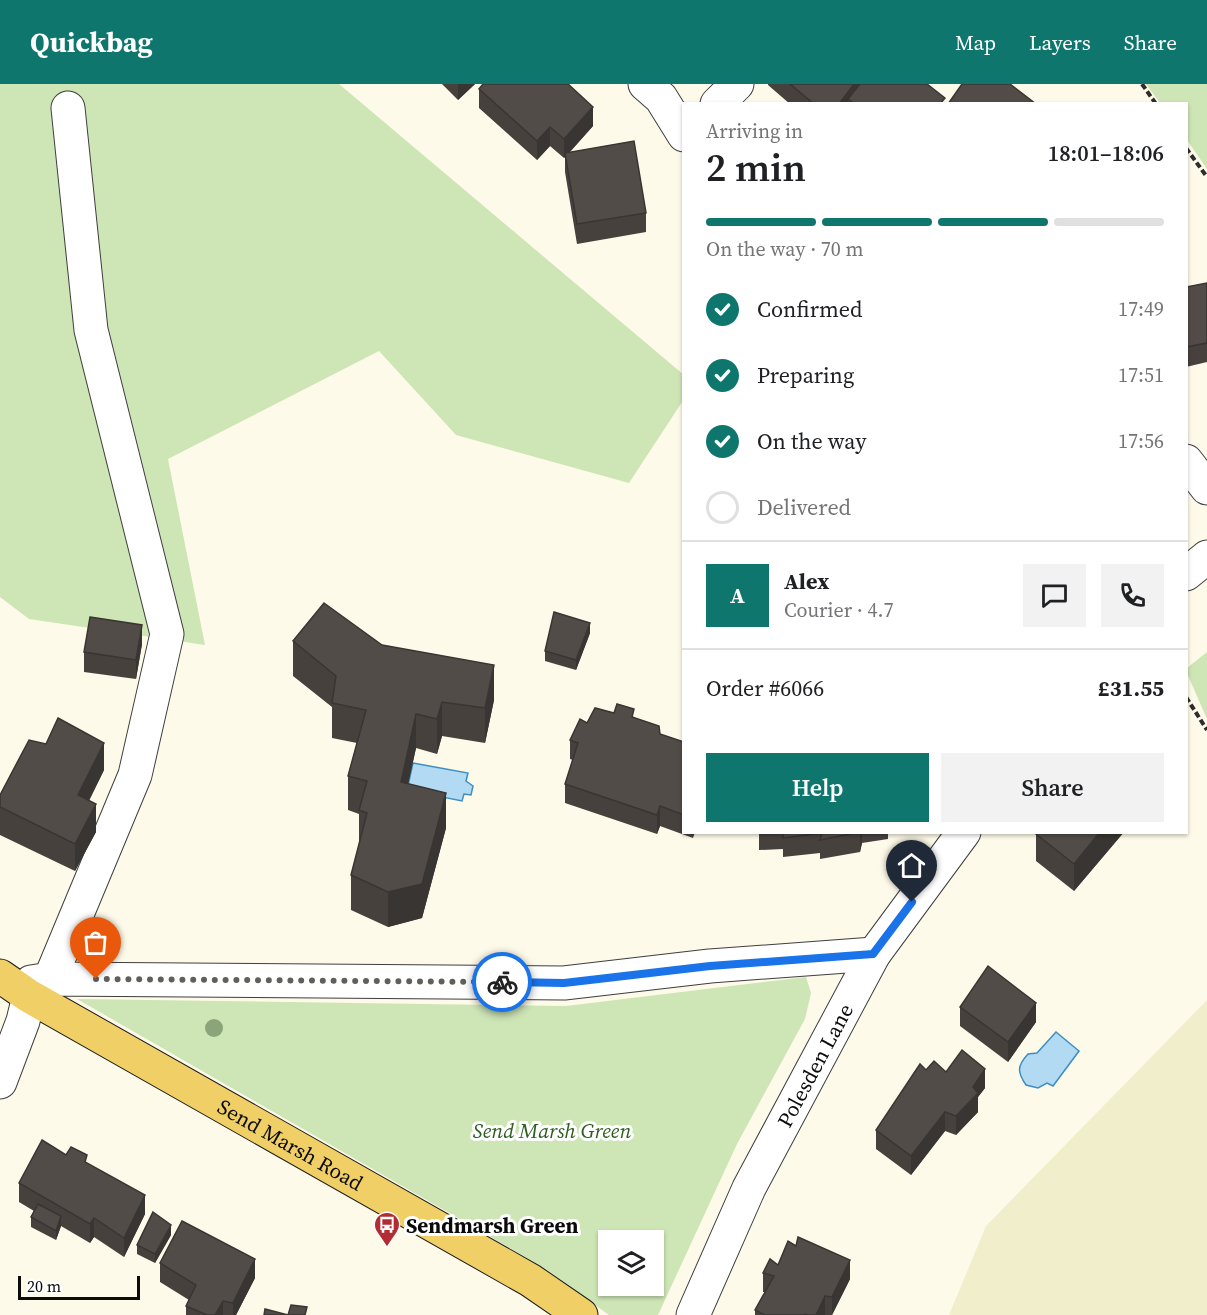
<!DOCTYPE html>
<meta charset="utf-8">
<style>
body{margin:0;font-family:"Source Serif 4",serif;background:#f2f2f2;color:#202124;height:100vh;display:flex;flex-direction:column;font-size:22px;white-space:nowrap}
*{box-sizing:border-box;margin:0}
p{font-size:20px;color:#757577}
.icon{flex:none;width:33px;height:33px;fill:none;stroke:currentColor;stroke-width:2;stroke-linecap:round;stroke-linejoin:round}
.map{position:relative;flex:1;overflow:hidden}
.panel{position:absolute;left:682px;top:18px;width:506px;height:732px;display:flex;flex-direction:column;background:#fff;border-radius:0px;box-shadow:0 2px 4px #0004}
.panel>*{flex:none}
.controls{position:absolute;left:598px;top:1146px;display:grid;gap:12px}
.controls a{display:grid;place-items:center;width:66px;height:66px;border-radius:0px;background:#fff;box-shadow:0 2px 4px #0004;font-size:30px}
.scale{position:absolute;left:18px;bottom:15px;width:122px;box-sizing:border-box;padding-left:6px;border:3px solid #0b0b0b;border-top:0;font-size:16px;line-height:21px;white-space:nowrap;color:#0b0b0b;-webkit-text-stroke:4px #fff;paint-order:stroke}
.pin{position:absolute;display:grid;place-items:center;width:51px;height:51px;color:#fff;margin:-62px -26px;border-radius:50% 50% 50% 0;rotate:-45deg;box-shadow:0 0 6px #0007}
.pin .icon{rotate:45deg}
.courier{position:absolute;display:grid;place-items:center;width:60px;height:60px;margin:-30px;border:4px solid #1a73e8;border-radius:50%;background:#fff;color:#222;box-shadow:0 2px 8px #0007}
.overview em{font-style:normal;font-weight:600}
.overview div{display:flex;flex-direction:column-reverse}
.overview{display:flex;align-items:center;justify-content:space-between;height:102px;padding:0 24px}
h1{font-size:39px;font-weight:600;line-height:45px}
.bar{display:grid;grid-template-columns:repeat(4,1fr);gap:9px 6px;align-content:center;height:72px;padding:0 24px}
.bar i{height:8px;border-radius:4px;background:#e0e0e0}
.bar .current{background:#0f766e}
.bar p{grid-column:span 4}
.line{display:flex;align-items:center;gap:15px;padding:0 24px;border-top:2px solid #e0e0e0}
.line div{flex:1}
.round{display:grid;place-items:center;flex:none;width:63px;height:63px;border-radius:0px;background:#f2f2f2}
ol{padding:0 24px;list-style:none}
li{display:flex;align-items:center;gap:18px;height:66px}
li p{margin-inline-start:auto}
li .icon{padding:6px;border-radius:50%;background:#0f766e;color:#fff;stroke-width:4}
li:last-child{color:#757577}
li i{width:33px;height:33px;border:3px solid #e0e0e0;border-radius:50%}
.primary-button{display:flex;gap:12px;margin-top:auto;padding:12px 24px}
.primary-button a{flex:1;height:69px;border-radius:0px;background:#0f766e;color:#fff;font-size:24px;font-weight:600;line-height:69px;text-align:center}
.primary-button a+a{background:#f2f2f2;color:#202124}
header{display:flex;align-items:center;gap:36px;box-sizing:border-box;height:84px;padding:0 30px;background:#0f766e;color:#fff}
header strong{font-size:28px}
nav{display:flex;gap:33px;margin-inline-start:auto;font-size:21px}
.map>svg:first-child{display:block}
.farmland{fill:#f1eecc}
.green{fill:#cee5b6;fill-rule:evenodd}
.water{fill:#b2daf2;stroke:#3d8ec4;stroke-width:1.5}
.lines{fill:none;stroke-linecap:round;stroke-linejoin:round}
.minor-casing{stroke:#3e3e3e;stroke-width:35}
.major-casing{stroke:#1c1c1c;stroke-width:35}
.path{stroke:#2d2d2d;stroke-width:4;stroke-dasharray:6 3;stroke-linecap:butt}
.minor{stroke:#fff;stroke-width:33}
.major{stroke:#f0cf67;stroke-width:33}
.tree{fill:#8ba47a}
.wall{fill:#47413e}
.shaded-wall{fill:#393532}
.building{fill:#524c48;stroke:#393532;stroke-width:1.5}
.done{stroke:#605f59;stroke-width:6;stroke-dasharray:0 10.8}
.route{stroke:#1a73e8;stroke-width:8}
.labels{text-anchor:middle;dominant-baseline:central;stroke-width:6;stroke-linejoin:round;paint-order:stroke}
.street-label{font-size:21px;fill:#0b0b0b;stroke:#fff}
.park-label{font-size:21px;font-style:italic;fill:#2d5d20;stroke:#fff}
.poi-label{font-size:21px;font-weight:bold;fill:#0b0b0b;stroke:#fff;text-anchor:start}
</style>
<header>
<strong>Quickbag</strong>
<nav><a>Map</a><a>Layers</a><a>Share</a></nav>
</header>
<div class="map">
<svg width="1207" height="1231" viewBox="0 0 1207 1231">
<rect width="100%" height="100%" fill="#fefae9"/>
<polygon class="farmland" points="1207,916 1207,1231 949,1231 986,1142"/>
<g class="green">
<polygon points="0,0 339,0 684,291 684,315 629,399 456,351 379,267 168,375 205,561 29,535 0,513"/>
<polygon points="1146,0 1207,0 1207,85 1187,56 1186,20 1160,19"/>
<polygon points="1207,568 1207,635 1186,587 1187,584"/>
<path d="M806 893 811 909 805 935 737 1060 658 1231H609L536 1179 77 915 566 922ZM609 1156H654V1202H609Z"/>
</g>
<g class="water">
<polygon points="413,679 468,689 466,697 473,702 471,711 464,710 462,717 407,706"/>
<path d="M1056 948 1079 967 1053 1002 1047 999 1038 1004 1026 1001C1017 988 1017 982 1028 970L1037 969Z"/>
</g>
<g class="lines">
<defs>
<g id="minor">
<polyline points="645,0 661,14 684,51"/>
<polyline points="717,20 737,0"/>
<polyline points="1186,377 1207,404"/>
<polyline points="1186,490 1207,473"/>
<polyline points="50,895 135,691 167,550 91,246 68,24"/>
<polyline points="31,898 50,895 564,899 710,882 874,870"/>
<polyline points="0,998 23,937 29,912"/>
<path id="s1" d="M693 1231 749 1104 874 870 964 748"/>
</g>
<g id="major">
<path id="s2" d="M0 892 29 912 530 1196 581 1231"/>
</g>
</defs>
<use href="#minor" class="minor-casing"/>
<use href="#major" class="major-casing"/>
<g class="path">
<polyline points="1142,0 1156,20"/>
<polyline points="1186,64 1207,93"/>
<polyline points="1186,613 1207,646"/>
</g>
<use href="#minor" class="minor"/>
<use href="#major" class="major"/>
</g>
<circle class="tree" cx="214" cy="944" r="9"/>
<g class="wall">
<polygon points="442,0 475,0 458,16"/>
<polygon points="768,0 927,0 945,20 790,20 768,1"/>
<polygon points="479,5 593,42 570,68 646,129 646,148 577,160 565,88 565,73 564,74 550,62 537,76 479,24"/>
<polygon points="1207,199 1207,278 1186,283 1186,203"/>
<polygon points="590,549 576,586 545,577 545,567"/>
<polygon points="293,557 382,561 494,616 485,659 442,652 437,670 416,664 408,700 446,744 422,834 388,843 351,826 351,791 359,761 359,730 348,726 348,692 357,659 332,654 332,623 293,592"/>
<polygon points="142,560 136,595 84,588 84,568"/>
<polygon points="614,629 634,633 660,650 684,658 684,748 695,748 693,754 660,742 657,750 565,719 565,700 573,676 570,675 570,656"/>
<polygon points="104,686 89,717 96,748 75,787 0,751 0,711"/>
<polygon points="759,748 888,748 888,755 862,759 860,768 820,775 820,769 783,773 783,765 759,766"/>
<polygon points="1038,748 1124,748 1074,807 1036,777 1036,750"/>
<polygon points="960,923 1036,938 1008,978 960,942"/>
<polygon points="926,986 946,988 985,1004 978,1013 978,1028 956,1051 945,1047 911,1091 876,1065 876,1046"/>
<polygon points="66,1071 87,1079 145,1130 124,1173 94,1153 90,1159 61,1142 56,1156 31,1143 31,1133 34,1127 19,1118 19,1099"/>
<polygon points="171,1151 155,1179 137,1170 137,1161"/>
<polygon points="160,1179 255,1194 236,1231 186,1231 186,1222 189,1216 160,1198"/>
<polygon points="778,1181 850,1195 832,1231 755,1231 755,1226 765,1208 763,1208 763,1189"/>
</g>
<g class="shaded-wall">
<polygon points="458,0 475,0 458,16"/>
<polygon points="854,0 868,0 848,15 848,20 839,20"/>
<polygon points="593,23 593,42 566,72 565,69 565,73 564,74 564,55"/>
<polygon points="550,43 550,62 537,76 537,57"/>
<polygon points="590,539 590,549 576,586 576,576"/>
<polygon points="142,541 142,560 136,595 136,576"/>
<polygon points="494,581 494,616 485,659 485,624"/>
<polygon points="442,618 442,652 437,670 437,635"/>
<polygon points="416,630 416,664 401,733 401,698"/>
<polygon points="104,659 104,686 78,738 78,711"/>
<polygon points="446,709 446,744 422,834 388,843 388,808"/>
<polygon points="96,720 96,748 75,787 75,760"/>
<polygon points="660,722 660,742 657,750 657,731"/>
<polygon points="860,748 862,748 862,759 860,768"/>
<polygon points="1100,748 1124,748 1074,807 1074,780"/>
<polygon points="1036,919 1036,938 1008,978 1008,958"/>
<polygon points="985,985 985,1004 978,1013 978,1028 956,1051 956,1032 973,1003"/>
<polygon points="945,1028 945,1047 911,1091 911,1072"/>
<polygon points="145,1111 145,1130 124,1173 124,1154"/>
<polygon points="61,1132 61,1142 56,1156 56,1147"/>
<polygon points="94,1134 94,1153 90,1159 90,1140"/>
<polygon points="171,1141 171,1151 155,1179 155,1170"/>
<polygon points="255,1175 255,1194 236,1231 233,1231 233,1219"/>
<polygon points="850,1176 850,1195 832,1231 832,1213"/>
<polygon points="825,1212 825,1231 816,1231"/>
<polygon points="223,1217 223,1231 215,1231"/>
</g>
<g class="building">
<polygon points="483,0 568,0 593,23 564,55 550,43 537,57 479,5"/>
<polygon points="790,0 854,0 839,20 814,20"/>
<polygon points="860,0 927,0 945,14 940,20 855,20 848,15"/>
<polygon points="962,0 1010,0 1036,20 948,20"/>
<polygon points="634,57 646,129 577,140 565,69"/>
<polygon points="1207,199 1207,259 1186,263 1186,203"/>
<polygon points="324,519 382,561 494,581 485,624 442,618 437,635 416,630 401,698 446,709 422,800 388,808 351,791 367,729 359,726 367,697 348,692 366,626 332,619 336,592 293,557"/>
<polygon points="554,528 590,539 576,576 545,567"/>
<polygon points="90,533 142,541 136,576 84,568"/>
<polygon points="617,620 634,625 632,633 659,642 660,650 684,658 684,731 660,722 657,731 565,700 578,659 570,656 580,635 587,639 595,624 614,629"/>
<polygon points="58,634 104,659 78,711 96,720 75,760 0,723 0,711 29,656 46,660"/>
<polygon points="783,748 860,748 820,756 822,749 783,754"/>
<polygon points="1038,748 1100,748 1074,780 1036,750"/>
<polygon points="988,882 1036,919 1008,958 960,923"/>
<polygon points="962,966 985,985 973,1003 978,1009 956,1032 945,1028 911,1072 876,1046 920,980 926,986 934,977 946,988"/>
<polygon points="42,1056 66,1071 71,1063 87,1071 85,1078 145,1111 124,1154 94,1134 90,1140 19,1099"/>
<polygon points="38,1120 61,1132 56,1147 31,1133"/>
<polygon points="153,1128 171,1141 155,1170 137,1161"/>
<polygon points="182,1137 255,1175 233,1219 223,1217 215,1231 207,1231 186,1222 196,1201 160,1179"/>
<polygon points="798,1153 850,1176 832,1213 825,1212 816,1231 808,1231 805,1230 804,1231 765,1231 755,1226 774,1192 763,1189 770,1175 778,1181 788,1157 796,1162"/>
<polygon points="291,1221 307,1223 305,1231 264,1231 265,1225 288,1231"/>
</g>
<g class="lines">
<polyline class="done" points="96,895 502,898"/>
<polyline class="route" points="502,898 564,899 710,882 873,870 912,818"/>
</g>
<defs>
<symbol id="bus-pin" viewBox="-11 -11 22 30"><path d="M0 17L-7.5 6A9.5 9.5 0 1 1 7.5 6Z" fill="#b12c33" stroke="#fff"/><path d="M-5-6H5V4H4V6H2V4H-2V6H-4V4H-5ZM-3.5-4V0h7V-4ZM-3.5 1.2v1.5H-2V1.2ZM2 1.2v1.5H3.5V1.2Z" fill="#fff"/></symbol>
</defs>
<g fill-rule="evenodd">
<use href="#bus-pin" x="372" y="1126" width="30" height="40"/>
</g>
<g class="labels">
<g class="street-label">
<text stroke="none"><textPath href="#s1" startOffset="278">Polesden Lane</textPath></text>
<text stroke="none"><textPath href="#s2" startOffset="336">Send Marsh Road</textPath></text>
</g>
<g class="park-label">
<text x="552" y="1046">Send Marsh Green</text>
</g>
<g class="poi-label">
<text x="406" y="1141">Sendmarsh Green</text>
</g>
</g>
</svg>
<div class="controls">
<a><svg class="icon" aria-label="layers" viewBox="0 0 24 24"><path d="M12 4l9 5-9 5-9-5zM3 14l9 5 9-5"/></svg></a>
</div>
<div class="scale">20 m</div>
<div class="pin" style="left:96px;top:895px;background:#ea580c"><svg class="icon" aria-label="bag" viewBox="0 0 24 24"><path d="M5 8h14l-1 12H6zM9 8a3 3 0 0 1 6 0"/></svg></div>
<div class="pin" style="left:912px;top:818px;background:#1f2937"><svg class="icon" aria-label="home" viewBox="0 0 24 24"><path d="M3 11l9-7 9 7M6 9v11h12V9"/></svg></div>
<div class="courier" style="left:502px;top:898px"><svg class="icon" aria-label="bike" viewBox="0 0 24 24"><circle cx="6" cy="16" r="4"/><circle cx="18" cy="16" r="4"/><path d="M6 16l4-8h5l3 8M10 8l3 8H6M13 5h3"/></svg></div>
<section class="panel">
<div class="overview"><div><h1>2 min</h1><p>Arriving in</p></div><em>18:01–18:06</em></div>
<div class="bar"><i class="current"></i><i class="current"></i><i class="current"></i><i></i><p>On the way · 70 m</p></div>
<ol>
<li><svg class="icon" aria-label="check" viewBox="0 0 24 24"><path d="M5 12l5 5 9-10"/></svg>Confirmed<p>17:49</p></li>
<li><svg class="icon" aria-label="check" viewBox="0 0 24 24"><path d="M5 12l5 5 9-10"/></svg>Preparing<p>17:51</p></li>
<li><svg class="icon" aria-label="check" viewBox="0 0 24 24"><path d="M5 12l5 5 9-10"/></svg>On the way<p>17:56</p></li>
<li><i></i>Delivered</li>
</ol>
<div class="line" style="height:108px"><b class="round" style="background:#0f766e;color:#fff">A</b><div><b>Alex</b><p>Courier · 4.7</p></div><a class="round"><svg class="icon" aria-label="chat" viewBox="0 0 24 24"><path d="M4 5h16v11H9l-5 4z"/></svg></a><a class="round"><svg class="icon" aria-label="phone" viewBox="0 0 24 24"><path d="M5 4h4l2 5-3 2q2 4 5 5l2-3 5 2v4C11 20 4 13 5 4z"/></svg></a></div>
<div class="line" style="height:78px"><div>Order #6066</div><b>£31.55</b></div>
<div class="primary-button"><a>Help</a><a>Share</a></div>
</section>
</div>
